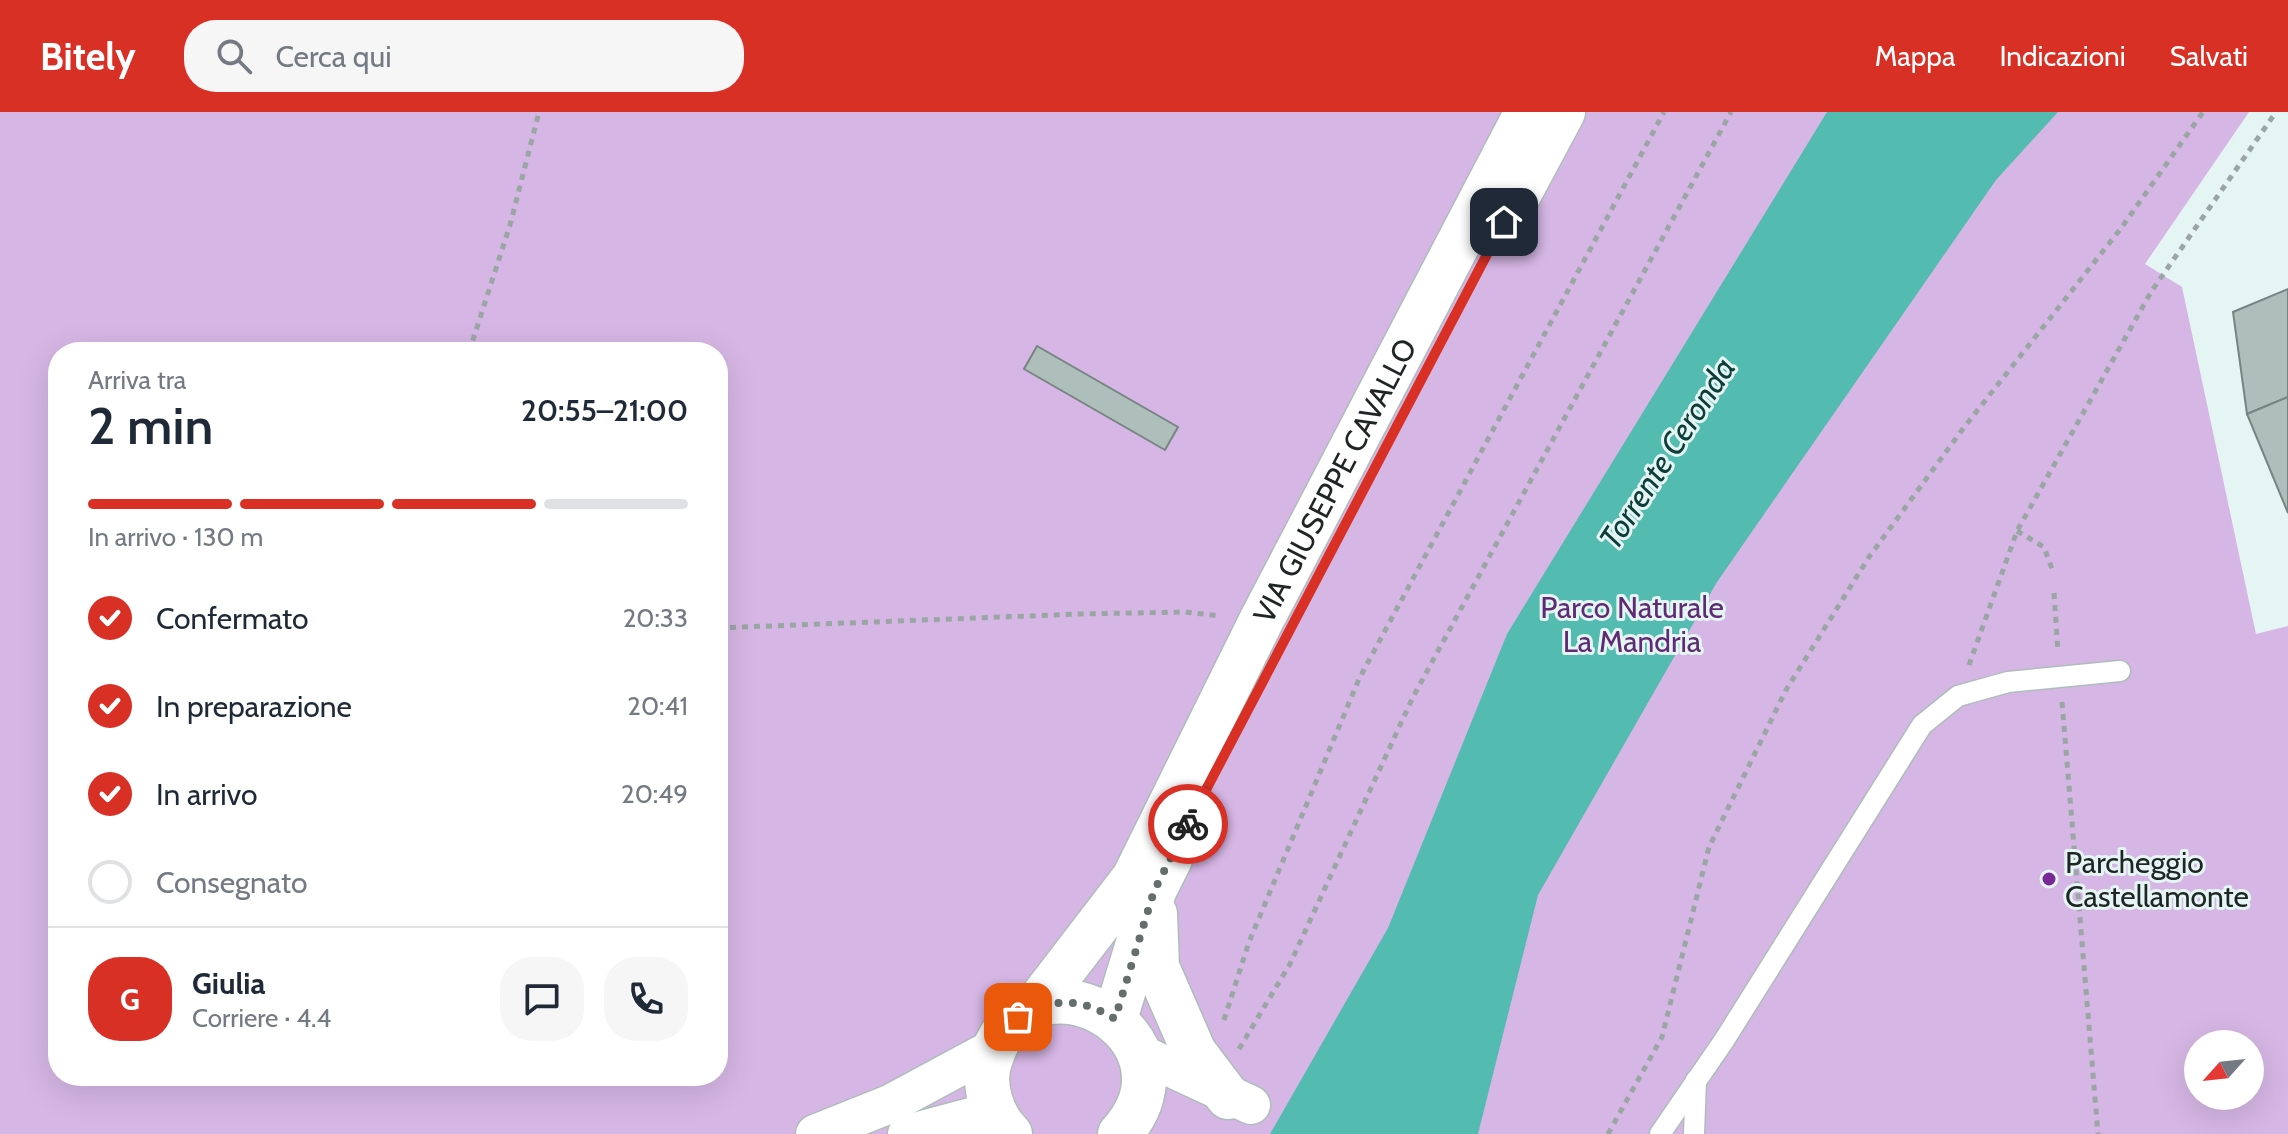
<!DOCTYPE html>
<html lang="it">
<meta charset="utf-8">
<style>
body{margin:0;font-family:Cabin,sans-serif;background:#f6f6f7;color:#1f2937;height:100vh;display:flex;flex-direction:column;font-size:30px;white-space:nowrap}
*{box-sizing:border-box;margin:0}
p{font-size:26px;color:#747a83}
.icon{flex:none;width:44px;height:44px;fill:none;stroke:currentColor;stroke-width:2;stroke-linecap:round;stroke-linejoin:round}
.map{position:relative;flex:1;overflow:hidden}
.side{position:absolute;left:48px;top:230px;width:680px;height:744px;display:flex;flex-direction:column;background:#fff;border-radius:32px;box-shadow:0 8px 32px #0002}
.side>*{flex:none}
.needle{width:52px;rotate:243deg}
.fabs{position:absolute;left:2184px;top:918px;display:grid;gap:16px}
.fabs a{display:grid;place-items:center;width:80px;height:80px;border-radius:50%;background:#fff;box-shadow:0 8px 32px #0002;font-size:40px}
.pin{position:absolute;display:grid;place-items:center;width:68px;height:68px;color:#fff;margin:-34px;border-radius:16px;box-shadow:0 4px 12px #0006}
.courier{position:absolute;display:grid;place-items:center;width:80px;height:80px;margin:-40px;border:6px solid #d93025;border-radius:50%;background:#fff;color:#222;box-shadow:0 2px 10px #0007}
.headline em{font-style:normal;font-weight:600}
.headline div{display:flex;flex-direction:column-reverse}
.headline{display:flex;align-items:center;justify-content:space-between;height:136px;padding:0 40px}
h1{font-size:52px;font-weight:600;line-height:60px}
.bar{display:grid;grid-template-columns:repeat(4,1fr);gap:12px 8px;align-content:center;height:96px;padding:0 40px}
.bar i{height:10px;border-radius:6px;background:#e0e1e3}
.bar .active{background:#d93025}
.bar p{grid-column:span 4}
.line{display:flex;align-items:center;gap:20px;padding:0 40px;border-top:2px solid #e0e1e3}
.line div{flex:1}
.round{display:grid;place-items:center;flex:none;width:84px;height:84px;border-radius:32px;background:#f6f6f7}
ol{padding:0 40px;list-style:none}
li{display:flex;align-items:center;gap:24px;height:88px}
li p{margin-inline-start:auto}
li .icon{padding:8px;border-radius:50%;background:#d93025;color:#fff;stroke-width:4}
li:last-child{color:#747a83}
li i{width:44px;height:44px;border:4px solid #e0e1e3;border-radius:50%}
header{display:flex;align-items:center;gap:48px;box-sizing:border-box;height:112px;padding:0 40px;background:#d93025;color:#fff}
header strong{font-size:38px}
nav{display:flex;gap:44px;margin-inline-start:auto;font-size:28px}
.search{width:560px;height:72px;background:#f6f6f7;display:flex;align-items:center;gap:20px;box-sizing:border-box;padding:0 28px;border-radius:32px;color:#747a83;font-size:30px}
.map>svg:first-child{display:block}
.green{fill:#d6b6e5;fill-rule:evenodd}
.water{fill:#53bbb0}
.building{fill:#aebebb;stroke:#768482;stroke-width:2}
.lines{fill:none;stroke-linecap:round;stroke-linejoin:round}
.lane-casing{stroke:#aebdbb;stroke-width:23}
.street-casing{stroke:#aebdbb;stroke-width:41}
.secondary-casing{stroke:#aebdbb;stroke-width:47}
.path{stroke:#9aa6a4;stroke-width:5;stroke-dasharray:6 6;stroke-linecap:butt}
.lane{stroke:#fff;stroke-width:20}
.street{stroke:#fff;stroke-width:38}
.secondary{stroke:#fff;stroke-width:44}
.done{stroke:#646e6c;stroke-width:8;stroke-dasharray:0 14.4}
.route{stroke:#d93025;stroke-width:10}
.poi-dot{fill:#7a2898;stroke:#e5f5f3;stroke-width:3}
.labels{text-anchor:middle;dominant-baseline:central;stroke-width:6;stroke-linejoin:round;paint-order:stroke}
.street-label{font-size:30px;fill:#1f2524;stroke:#e5f5f3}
.park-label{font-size:30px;fill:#5f2b74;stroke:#e5f5f3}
.poi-label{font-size:30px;fill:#1f2524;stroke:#e5f5f3;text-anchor:start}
.water-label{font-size:32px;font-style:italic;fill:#0c3d39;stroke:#e5f5f3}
</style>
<header>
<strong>Bitely</strong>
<div class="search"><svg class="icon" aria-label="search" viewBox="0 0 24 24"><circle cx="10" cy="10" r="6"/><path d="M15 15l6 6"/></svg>Cerca qui</div>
<nav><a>Mappa</a><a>Indicazioni</a><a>Salvati</a></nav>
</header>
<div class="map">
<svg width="2288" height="1022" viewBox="0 0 2288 1022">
<rect width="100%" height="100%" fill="#e5f5f3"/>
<path class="green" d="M0 0H2249L2145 152 2182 175 2256 522 2288 514V1022H0ZM58 240H718V964H58ZM2198 932H2250V984H2198Z"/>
<polygon class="water" points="1827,0 2058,0 1996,68 1717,470 1538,783 1478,1022 1270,1022 1388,816 1507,522"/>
<g class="building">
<polygon points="2288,177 2288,285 2247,302 2233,200"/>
<polygon points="1037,234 1178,315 1165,338 1024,257"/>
<polygon points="2288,285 2288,401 2247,302"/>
<polygon points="718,739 727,811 718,815"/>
</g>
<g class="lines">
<defs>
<g id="lane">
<polyline points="1660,1022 1725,927 1922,613 1958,584 2008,570 2120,559"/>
<polyline points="1694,1022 1696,968"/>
</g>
<g id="street">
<polyline points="1139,941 1251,993"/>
<polyline points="815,1022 890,992 994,936"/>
<polyline points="907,1022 993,999"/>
</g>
<g id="secondary">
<polyline points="1503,112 1563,0"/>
<polyline points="1155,802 1157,855 1194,940 1228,985"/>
<path id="s1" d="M1035 895 1134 766 1261 509 1527 0"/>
<polyline points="1115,907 1154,779 1170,747"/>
<path d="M1010 1022C992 1005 982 973 990 949 1029 821 1208 925 1120 1022"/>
</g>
</defs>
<use href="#lane" class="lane-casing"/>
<use href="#street" class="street-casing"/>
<use href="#secondary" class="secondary-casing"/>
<g class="path">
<polyline points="469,240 510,113 539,0"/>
<polyline points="2017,419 2044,435 2052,457"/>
<polyline points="2054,481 2058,540"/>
<polyline points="718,516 1079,502 1185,500 1221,504"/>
<polyline points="1969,553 2017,419 2151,180 2276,0"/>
<polyline points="2062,590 2098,1022"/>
<polyline points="1224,908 1249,830 1359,567 1664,0"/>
<polyline points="1239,937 1290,852 1413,585 1731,0"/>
<polyline points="1608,1022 1662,925 1709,735 1786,578 1869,445 1962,318 2122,115 2203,0"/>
</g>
<use href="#lane" class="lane"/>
<use href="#street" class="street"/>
<use href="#secondary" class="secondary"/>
</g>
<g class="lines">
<path class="done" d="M1018 905C1052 885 1082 886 1115 907L1154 779 1188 712"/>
<polyline class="route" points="1188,712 1504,110"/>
</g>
<circle class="poi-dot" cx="2049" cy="767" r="8"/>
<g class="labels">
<g class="street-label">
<text stroke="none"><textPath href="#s1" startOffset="608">VIA GIUSEPPE CAVALLO</textPath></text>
</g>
<g class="park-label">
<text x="1632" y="495">Parco Naturale<tspan x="1632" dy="34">La Mandria</tspan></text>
</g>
<g class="poi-label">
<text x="2065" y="750">Parcheggio<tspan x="2065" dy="34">Castellamonte</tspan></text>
</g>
<g class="water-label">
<text transform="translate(1667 341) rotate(-57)">Torrente Ceronda</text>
</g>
</g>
</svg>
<div class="fabs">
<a><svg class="needle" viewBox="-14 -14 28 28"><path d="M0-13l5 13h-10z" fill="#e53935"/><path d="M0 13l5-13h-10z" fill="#747a83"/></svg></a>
</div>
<div class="pin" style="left:1018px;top:905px;background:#ea580c"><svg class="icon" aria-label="bag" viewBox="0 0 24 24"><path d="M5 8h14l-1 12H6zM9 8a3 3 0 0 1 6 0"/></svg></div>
<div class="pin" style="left:1504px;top:110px;background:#1f2937"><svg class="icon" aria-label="home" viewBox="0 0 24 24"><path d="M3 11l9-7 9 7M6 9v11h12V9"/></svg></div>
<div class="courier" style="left:1188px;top:712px"><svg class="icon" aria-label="bike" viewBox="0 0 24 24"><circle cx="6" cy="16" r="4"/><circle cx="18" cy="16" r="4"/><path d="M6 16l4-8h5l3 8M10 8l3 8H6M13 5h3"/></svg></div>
<section class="side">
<div class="headline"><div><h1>2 min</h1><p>Arriva tra</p></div><em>20:55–21:00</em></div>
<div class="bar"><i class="active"></i><i class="active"></i><i class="active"></i><i></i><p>In arrivo · 130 m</p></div>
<ol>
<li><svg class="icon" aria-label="check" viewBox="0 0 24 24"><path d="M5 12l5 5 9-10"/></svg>Confermato<p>20:33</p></li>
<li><svg class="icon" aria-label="check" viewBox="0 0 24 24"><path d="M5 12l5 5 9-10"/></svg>In preparazione<p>20:41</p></li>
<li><svg class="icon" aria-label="check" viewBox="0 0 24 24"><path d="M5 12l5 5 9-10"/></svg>In arrivo<p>20:49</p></li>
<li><i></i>Consegnato</li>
</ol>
<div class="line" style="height:144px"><b class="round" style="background:#d93025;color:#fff">G</b><div><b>Giulia</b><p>Corriere · 4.4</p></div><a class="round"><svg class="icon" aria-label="chat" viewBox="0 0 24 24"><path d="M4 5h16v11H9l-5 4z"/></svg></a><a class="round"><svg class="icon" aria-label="phone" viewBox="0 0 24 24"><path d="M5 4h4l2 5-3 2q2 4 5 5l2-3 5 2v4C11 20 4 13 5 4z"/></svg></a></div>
</section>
</div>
